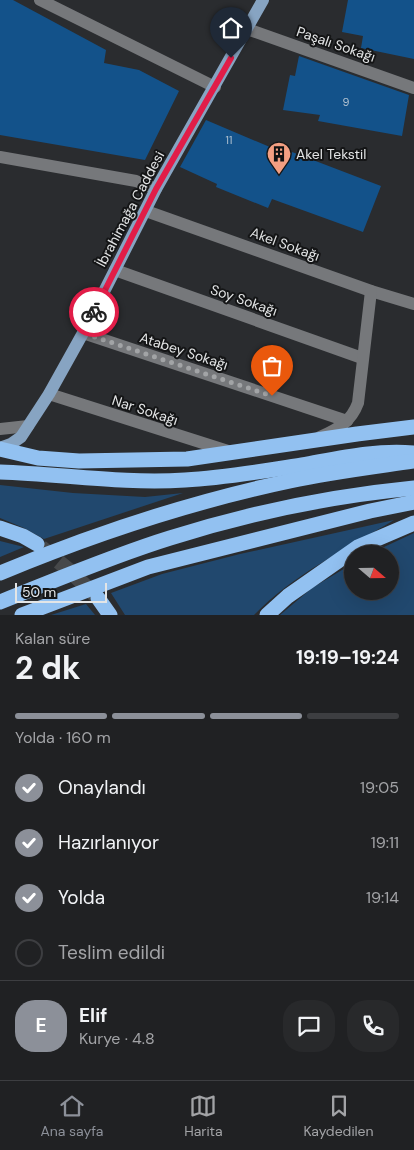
<!DOCTYPE html>
<html lang="tr">
<meta charset="utf-8">
<style>
body{margin:0;font-family:"DM Sans",sans-serif;background:#28292b;color:#f1f3f6;height:100vh;display:flex;flex-direction:column;font-size:19px;white-space:nowrap}
*{box-sizing:border-box;margin:0}
p{font-size:16px;color:#a2a3a6}
.icon{flex:none;width:28px;height:28px;fill:none;stroke:currentColor;stroke-width:2;stroke-linecap:round;stroke-linejoin:round}
.map{position:relative;height:615px;overflow:hidden}
.details{display:flex;flex-direction:column;background:#202123;flex:1}
.details>*{flex:none}
.needle{width:32px;rotate:110deg}
.fabs{position:absolute;left:344px;top:545px;display:grid;gap:10px}
.fabs a{display:grid;place-items:center;width:55px;height:55px;border-radius:50%;background:#202123;box-shadow:0 5px 20px #0002,0 0 0 1px #3d3e41;font-size:25px}
.scale{position:absolute;left:15px;bottom:12px;width:92px;box-sizing:border-box;padding-left:5px;border:2px solid #e3e5e6;border-top:0;font-size:14px;line-height:18px;white-space:nowrap;color:#e3e5e6;-webkit-text-stroke:4px #141516;paint-order:stroke}
.pin{position:absolute;display:grid;place-items:center;width:42px;height:42px;color:#fff;margin:-51px -21px;border-radius:50% 50% 50% 0;rotate:-45deg;box-shadow:0 0 5px #0007}
.pin .icon{rotate:45deg}
.courier{position:absolute;display:grid;place-items:center;width:50px;height:50px;margin:-25px;border:4px solid #e11d48;border-radius:50%;background:#fff;color:#222;box-shadow:0 1px 6px #0007}
.head em{font-style:normal;font-weight:700}
.head div{display:flex;flex-direction:column-reverse}
.head{display:flex;align-items:center;justify-content:space-between;height:85px;padding:0 15px}
h1{font-size:32px;font-weight:700;line-height:38px}
.bar{display:grid;grid-template-columns:repeat(4,1fr);gap:8px 5px;align-content:center;height:60px;padding:0 15px}
.bar i{height:6px;border-radius:4px;background:#3d3e41}
.bar .on{background:#8c9099}
.bar p{grid-column:span 4}
.line{display:flex;align-items:center;gap:12px;padding:0 15px;border-top:1px solid #3d3e41}
.line div{flex:1}
.round{display:grid;place-items:center;flex:none;width:52px;height:52px;border-radius:20px;background:#28292b}
ol{padding:0 15px;list-style:none}
li{display:flex;align-items:center;gap:15px;height:55px}
li p{margin-inline-start:auto}
li .icon{padding:5px;border-radius:50%;background:#8c9099;color:#fff;stroke-width:4}
li:last-child{color:#a2a3a6}
li i{width:28px;height:28px;border:2px solid #3d3e41;border-radius:50%}
.tab-bar{display:flex;justify-content:space-around;align-items:center;height:70px;border-top:1px solid #3d3e41;background:#202123;font-size:14px;color:#a2a3a6}
.tab-bar a{display:grid;justify-items:center;gap:2px}
.tab-bar .on{color:#8c9099}
.map>svg:first-child{display:block}
.green{fill:#21486e}
.building{fill:#13528a}
.lines{fill:none;stroke-linecap:round;stroke-linejoin:round}
.highway-tunnel{stroke:#46484a;stroke-width:15;stroke-dasharray:15 8;stroke-linecap:butt}
.minor{stroke:#76787b;stroke-width:12}
.major{stroke:#87a4c2;stroke-width:12}
.highway{stroke:#92c1f1;stroke-width:15}
.done{stroke:#a2a4a6;stroke-width:5;stroke-dasharray:0 9}
.route{stroke:#e11d48;stroke-width:6}
.labels{text-anchor:middle;dominant-baseline:central;stroke-width:4;stroke-linejoin:round;paint-order:stroke}
.number-label{font-size:11px;fill:#afc0cf}
.street-label{font-size:14px;fill:#e3e5e6;stroke:#141516}
.poi-label{font-size:14px;fill:#e3e5e6;stroke:#141516;text-anchor:start}
</style>
<div class="map">
<svg width="414" height="615" viewBox="0 0 414 615">
<rect width="100%" height="100%" fill="#2a2c2f"/>
<g class="green">
<polygon points="0,485 73,493 145,497 183,493 44,539 24,528 0,518"/>
<path d="M394 520C346 549 293 575 254 615H125L111 593 162 574 240 554Z"/>
<polygon points="414,533 414,615 280,615 312,588 352,564 352,591 390,591 390,554 369,554"/>
<polygon points="0,541 24,547 0,557"/>
<polygon points="86,604 95,615 51,615"/>
</g>
<g class="building">
<polygon points="0,0 13,0 106,50 104,63 139,70 179,91 145,160 0,135"/>
<polygon points="348,0 414,0 414,59 361,48 363,36 342,32"/>
<polygon points="299,56 409,95 402,136 318,121 320,115 283,110 290,75 295,76"/>
<polygon points="206,120 291,156 292,152 381,186 363,232 272,199 268,208 216,187 217,184 180,167"/>
</g>
<g class="lines">
<polyline class="highway-tunnel" points="41,547 70,571 98,598"/>
<g class="minor">
<polyline points="40,0 215,87"/>
<polyline points="247,29 414,88"/>
<polyline points="0,157 136,181 156,189"/>
<polyline points="146,211 371,291 414,304"/>
<polyline points="115,270 362,358"/>
<polyline points="83,333 347,421"/>
<polyline points="49,394 228,451"/>
<polyline points="0,429 28,426"/>
<path d="M320 437C338 429 351 422 358 403L371 291"/>
</g>
<polyline class="major" points="0,448 11,444 21,437 49,394 83,333 156,189 263,0"/>
<g class="highway">
<polyline points="0,449 38,458 79,461 187,459 357,434 414,427"/>
<path d="M0 472C62 474 123 484 185 480 224 478 264 471 302 465 341 458 373 450 414 453"/>
<polyline points="0,528 23,536 37,544"/>
<path d="M0 573C94 534 190 502 290 481 331 472 373 467 414 461"/>
<polyline points="98,598 110,615"/>
<path d="M0 602C56 580 112 556 170 538 249 513 332 496 414 488"/>
<polyline points="22,615 148,567 370,511 414,502"/>
<polyline points="267,615 288,596 358,547 414,523"/>
</g>
</g>
<g class="lines">
<polyline class="done" points="94,312 83,333 272,396"/>
<polyline class="route" points="94,312 156,189 231,58"/>
</g>
<defs>
<symbol id="building-pin" viewBox="-11 -11 22 30"><path d="M0 17L-7.5 6A9.5 9.5 0 1 1 7.5 6Z" fill="#f39f82" stroke="#141516"/><path d="M-4-6H4V6H1V3H-1V6H-4ZM-2.5-4.3h1.7v1.8h-1.7ZM.8-4.3h1.7v1.8H.8ZM-2.5-1h1.7V.8h-1.7ZM.8-1h1.7V.8H.8Z" fill="#111"/></symbol>
</defs>
<g fill-rule="evenodd">
<use href="#building-pin" x="265" y="140" width="28" height="38"/>
</g>
<g class="labels">
<g class="number-label">
<text x="346" y="102">9</text>
<text x="229" y="140">11</text>
</g>
<g class="street-label">
<text transform="translate(336 44) rotate(19)">Paşalı Sokağı</text>
<text transform="translate(130 209) rotate(-62)">İbrahimağa Caddesi</text>
<text transform="translate(285 244) rotate(20)">Akel Sokağı</text>
<text transform="translate(244 300) rotate(19)">Soy Sokağı</text>
<text transform="translate(184 351) rotate(18)">Atabey Sokağı</text>
<text transform="translate(145 410) rotate(18)">Nar Sokağı</text>
</g>
<g class="poi-label">
<text x="296" y="154">Akel Tekstil</text>
</g>
</g>
</svg>
<div class="fabs">
<a><svg class="needle" viewBox="-14 -14 28 28"><path d="M0-13l5 13h-10z" fill="#e53935"/><path d="M0 13l5-13h-10z" fill="#a2a3a6"/></svg></a>
</div>
<div class="scale">50 m</div>
<div class="pin" style="left:272px;top:396px;background:#ea580c"><svg class="icon" aria-label="bag" viewBox="0 0 24 24"><path d="M5 8h14l-1 12H6zM9 8a3 3 0 0 1 6 0"/></svg></div>
<div class="pin" style="left:231px;top:58px;background:#1f2937"><svg class="icon" aria-label="home" viewBox="0 0 24 24"><path d="M3 11l9-7 9 7M6 9v11h12V9"/></svg></div>
<div class="courier" style="left:94px;top:312px"><svg class="icon" aria-label="bike" viewBox="0 0 24 24"><circle cx="6" cy="16" r="4"/><circle cx="18" cy="16" r="4"/><path d="M6 16l4-8h5l3 8M10 8l3 8H6M13 5h3"/></svg></div>
</div>
<section class="details">
<div class="head"><div><h1>2 dk</h1><p>Kalan süre</p></div><em>19:19–19:24</em></div>
<div class="bar"><i class="on"></i><i class="on"></i><i class="on"></i><i></i><p>Yolda · 160 m</p></div>
<ol>
<li><svg class="icon" aria-label="check" viewBox="0 0 24 24"><path d="M5 12l5 5 9-10"/></svg>Onaylandı<p>19:05</p></li>
<li><svg class="icon" aria-label="check" viewBox="0 0 24 24"><path d="M5 12l5 5 9-10"/></svg>Hazırlanıyor<p>19:11</p></li>
<li><svg class="icon" aria-label="check" viewBox="0 0 24 24"><path d="M5 12l5 5 9-10"/></svg>Yolda<p>19:14</p></li>
<li><i></i>Teslim edildi</li>
</ol>
<div class="line" style="height:90px"><b class="round" style="background:#8c9099;color:#fff">E</b><div><b>Elif</b><p>Kurye · 4.8</p></div><a class="round"><svg class="icon" aria-label="chat" viewBox="0 0 24 24"><path d="M4 5h16v11H9l-5 4z"/></svg></a><a class="round"><svg class="icon" aria-label="phone" viewBox="0 0 24 24"><path d="M5 4h4l2 5-3 2q2 4 5 5l2-3 5 2v4C11 20 4 13 5 4z"/></svg></a></div>
</section>
<nav class="tab-bar">
<a class="on"><svg class="icon" aria-label="home" viewBox="0 0 24 24"><path d="M3 11l9-7 9 7M6 9v11h12V9"/></svg>Ana sayfa</a>
<a><svg class="icon" aria-label="map" viewBox="0 0 24 24"><path d="M3 6l6-2 6 2 6-2v14l-6 2-6-2-6 2zM9 4v14M15 6v14"/></svg>Harita</a>
<a><svg class="icon" aria-label="saved" viewBox="0 0 24 24"><path d="M7 4h10v16l-5-4-5 4z"/></svg>Kaydedilen</a>
</nav>
